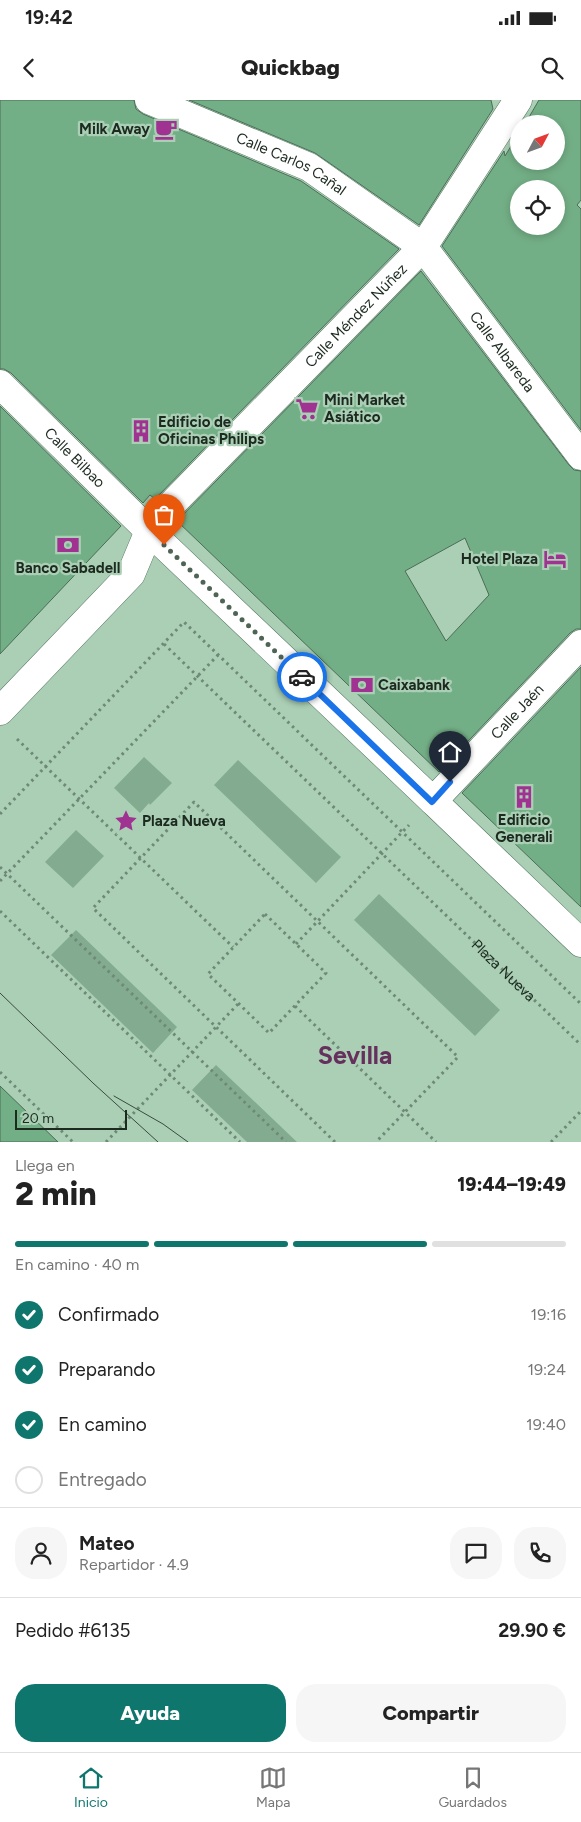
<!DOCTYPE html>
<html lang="es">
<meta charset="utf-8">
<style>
body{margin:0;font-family:Figtree,sans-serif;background:#f6f6f6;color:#222;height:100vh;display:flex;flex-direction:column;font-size:19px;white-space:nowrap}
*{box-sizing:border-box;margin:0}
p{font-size:16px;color:#767676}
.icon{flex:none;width:28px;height:28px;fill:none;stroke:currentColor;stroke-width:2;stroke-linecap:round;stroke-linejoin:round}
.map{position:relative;height:1042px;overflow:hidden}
.sheet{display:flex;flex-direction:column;background:#fff;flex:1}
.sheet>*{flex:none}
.needle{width:32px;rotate:49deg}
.fabs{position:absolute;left:510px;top:15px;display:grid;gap:10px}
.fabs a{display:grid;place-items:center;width:55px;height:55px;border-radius:50%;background:#fff;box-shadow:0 2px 8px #0003;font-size:25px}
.scale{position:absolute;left:15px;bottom:12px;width:112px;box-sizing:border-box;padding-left:5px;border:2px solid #1c2a20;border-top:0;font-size:14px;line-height:18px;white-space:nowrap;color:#1c2a20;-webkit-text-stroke:4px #aacfb5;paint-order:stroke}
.pin{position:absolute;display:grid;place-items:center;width:42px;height:42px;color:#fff;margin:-51px -21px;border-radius:50% 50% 50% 0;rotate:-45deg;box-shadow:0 0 5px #0007}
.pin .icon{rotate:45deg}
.courier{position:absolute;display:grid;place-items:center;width:50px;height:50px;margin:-25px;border:4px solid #1a73e8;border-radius:50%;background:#fff;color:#222;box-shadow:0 1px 6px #0007}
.head em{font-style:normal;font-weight:800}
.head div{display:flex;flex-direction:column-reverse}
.head{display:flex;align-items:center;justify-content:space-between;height:85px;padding:0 15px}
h1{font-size:32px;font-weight:800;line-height:38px}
.bar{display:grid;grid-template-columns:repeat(4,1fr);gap:8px 5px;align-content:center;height:60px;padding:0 15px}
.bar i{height:6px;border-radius:4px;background:#e0e0e0}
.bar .selected{background:#0f766e}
.bar p{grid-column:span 4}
.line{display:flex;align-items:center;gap:12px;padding:0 15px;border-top:1px solid #e0e0e0}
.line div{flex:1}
.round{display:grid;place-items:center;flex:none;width:52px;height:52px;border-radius:20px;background:#f6f6f6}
ol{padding:0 15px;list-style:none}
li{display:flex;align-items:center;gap:15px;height:55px}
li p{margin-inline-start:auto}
li .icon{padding:5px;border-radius:50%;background:#0f766e;color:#fff;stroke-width:4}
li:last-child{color:#767676}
li i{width:28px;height:28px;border:2px solid #e0e0e0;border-radius:50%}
.action{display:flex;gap:10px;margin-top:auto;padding:10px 15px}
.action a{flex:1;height:58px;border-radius:20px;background:#0f766e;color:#fff;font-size:20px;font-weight:800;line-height:58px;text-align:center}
.action a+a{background:#f6f6f6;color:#222}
.status{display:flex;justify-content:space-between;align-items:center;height:35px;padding:0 25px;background:#fff;direction:ltr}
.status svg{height:14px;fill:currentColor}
header{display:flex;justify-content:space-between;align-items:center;height:65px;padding:0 15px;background:#fff;font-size:22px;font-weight:800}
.tabs{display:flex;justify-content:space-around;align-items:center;height:70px;border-top:1px solid #e0e0e0;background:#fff;font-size:14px;color:#767676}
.tabs a{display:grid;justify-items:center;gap:2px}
.tabs .selected{color:#0f766e}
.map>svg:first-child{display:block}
.green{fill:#83ab8f}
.building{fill:#73af86;stroke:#4c6d56;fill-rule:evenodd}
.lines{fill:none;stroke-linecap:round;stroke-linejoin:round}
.pedestrian-casing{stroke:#51735c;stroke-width:29}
.minor-casing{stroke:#51735c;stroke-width:29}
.path{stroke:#6e8976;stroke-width:3;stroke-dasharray:2.5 4;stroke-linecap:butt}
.pedestrian{stroke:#fff;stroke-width:28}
.minor{stroke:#fff;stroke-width:28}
.tram{stroke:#394b3e;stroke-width:1}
.done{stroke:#4e6454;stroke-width:5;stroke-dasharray:0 9}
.route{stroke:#1a73e8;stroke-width:6}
.labels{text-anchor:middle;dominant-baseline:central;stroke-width:4.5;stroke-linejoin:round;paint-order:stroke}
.poi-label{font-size:15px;font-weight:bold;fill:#1c2a20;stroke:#aacfb5;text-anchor:start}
.street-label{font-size:15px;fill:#1c2a20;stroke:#aacfb5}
.town-label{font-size:25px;font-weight:bold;fill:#66305d;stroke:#aacfb5}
</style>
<div class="status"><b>19:42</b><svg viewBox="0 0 49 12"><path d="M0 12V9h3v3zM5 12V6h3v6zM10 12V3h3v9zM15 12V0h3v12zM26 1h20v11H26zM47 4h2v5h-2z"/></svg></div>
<header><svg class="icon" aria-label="back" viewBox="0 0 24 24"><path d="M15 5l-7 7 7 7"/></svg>Quickbag<svg class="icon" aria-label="search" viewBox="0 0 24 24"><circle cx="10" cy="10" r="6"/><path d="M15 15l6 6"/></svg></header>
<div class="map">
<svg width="581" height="1042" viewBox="0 0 581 1042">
<rect width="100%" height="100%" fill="#aacfb5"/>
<g class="green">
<polygon points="144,657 172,683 150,705 149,703 140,713 114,688"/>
<polygon points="238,660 341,757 316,783 214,685"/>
<polygon points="76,730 104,756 73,788 45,762"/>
<polygon points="379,794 500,910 475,936 354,820"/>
<polygon points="76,830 177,927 153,953 51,855"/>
<polygon points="216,965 297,1042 247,1042 192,990"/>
</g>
<g class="building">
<polygon points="0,0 134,0 136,9 143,14 301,81 399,149 155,399 150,395 143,403 11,273 4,269 0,269"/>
<polygon points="189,0 491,0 493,9 419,125 315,53"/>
<path d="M539 0H581V100L577 105 581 109V330L442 146 504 51 505 56 519 33V61H556V24H525ZM519 89H556V126H519Z"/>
<path d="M421 171 569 365 574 370 581 371V529H576L570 533 439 672 177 421ZM465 438 489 495 446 541 405 471Z"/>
<polygon points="0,306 121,426 0,554"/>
<polygon points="581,567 581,807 462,693"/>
<polygon points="0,986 58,1042 0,1042"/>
</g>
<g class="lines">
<defs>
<polyline id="pedestrian" points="433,701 581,843"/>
<g id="minor">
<path id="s2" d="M149 0 309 67 423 147 581 356"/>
<path id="s3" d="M0 284 149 431 433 701 581 544"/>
<path id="s4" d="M0 611 131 474 149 431 166 410 423 147 518 0"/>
</g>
</defs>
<use href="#pedestrian" class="pedestrian-casing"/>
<use href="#minor" class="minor-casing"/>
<g class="path">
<path id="s1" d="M164 544 581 945"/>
<polyline points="17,639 233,847"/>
<polyline points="0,714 184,522 581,904"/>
<polyline points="0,767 286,1042"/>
<polyline points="0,781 218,555"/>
<polyline points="0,811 240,1042"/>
<polygon points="265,814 326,873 269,933 208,874"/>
<polyline points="296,844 409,725"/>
<polyline points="295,906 436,1042"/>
<polyline points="0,972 73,1042"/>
<polyline points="106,1042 238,904"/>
<polyline points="335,1042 93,808 194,702 458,957 376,1042"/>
<polyline points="551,1042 581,1011"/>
</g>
<use href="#pedestrian" class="pedestrian"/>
<use href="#minor" class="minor"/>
<g class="tram">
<polyline points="0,893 93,983 158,1042"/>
<polyline points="114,996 163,1024 188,1042"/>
</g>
</g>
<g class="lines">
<polyline class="done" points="164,445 302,577"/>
<polyline class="route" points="302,577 432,702 450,682"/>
</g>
<defs>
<symbol id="cafe-bare" viewBox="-9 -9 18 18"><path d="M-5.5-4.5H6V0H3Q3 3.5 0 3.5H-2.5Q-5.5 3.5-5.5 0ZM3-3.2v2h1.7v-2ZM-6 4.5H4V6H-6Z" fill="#a03291" stroke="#aacfb5" stroke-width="2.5" paint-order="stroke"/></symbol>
<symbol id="supermarket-bare" viewBox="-9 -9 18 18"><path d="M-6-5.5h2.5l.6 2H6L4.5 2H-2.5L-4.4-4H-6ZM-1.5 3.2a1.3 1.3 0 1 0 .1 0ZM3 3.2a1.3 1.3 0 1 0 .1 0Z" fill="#a03291" stroke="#aacfb5" stroke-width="2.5" paint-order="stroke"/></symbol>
<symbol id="building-bare" viewBox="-9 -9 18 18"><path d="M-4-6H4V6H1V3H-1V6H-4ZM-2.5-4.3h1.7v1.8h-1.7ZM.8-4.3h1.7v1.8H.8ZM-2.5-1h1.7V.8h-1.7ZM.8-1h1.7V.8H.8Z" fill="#a03291" stroke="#aacfb5" stroke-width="2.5" paint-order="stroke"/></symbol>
<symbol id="bank-bare" viewBox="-9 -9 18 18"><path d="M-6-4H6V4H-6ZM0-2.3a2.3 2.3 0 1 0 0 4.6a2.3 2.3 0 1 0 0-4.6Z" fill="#a03291" stroke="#aacfb5" stroke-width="2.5" paint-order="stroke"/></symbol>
<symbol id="hotel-bare" viewBox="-9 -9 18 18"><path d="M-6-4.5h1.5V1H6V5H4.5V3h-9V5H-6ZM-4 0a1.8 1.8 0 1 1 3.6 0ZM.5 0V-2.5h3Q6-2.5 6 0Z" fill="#a03291" stroke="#aacfb5" stroke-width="2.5" paint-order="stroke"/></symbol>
<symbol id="sight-bare" viewBox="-9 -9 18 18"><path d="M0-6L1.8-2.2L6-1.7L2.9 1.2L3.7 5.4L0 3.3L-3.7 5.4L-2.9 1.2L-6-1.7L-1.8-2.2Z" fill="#a03291" stroke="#aacfb5" stroke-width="2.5" paint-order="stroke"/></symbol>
</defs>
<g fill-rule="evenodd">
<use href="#cafe-bare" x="150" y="13" width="32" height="32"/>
<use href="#supermarket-bare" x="291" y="293" width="32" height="32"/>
<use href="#building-bare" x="125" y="315" width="32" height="32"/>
<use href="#bank-bare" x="52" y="429" width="32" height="32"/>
<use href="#hotel-bare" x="539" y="443" width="32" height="32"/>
<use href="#bank-bare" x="346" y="569" width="32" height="32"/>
<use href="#building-bare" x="508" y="681" width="32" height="32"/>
<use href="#sight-bare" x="110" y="705" width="32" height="32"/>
</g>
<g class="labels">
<g class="poi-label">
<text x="150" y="29" text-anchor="end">Milk Away</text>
<text x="324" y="300">Mini Market<tspan x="324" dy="17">Asiático</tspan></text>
<text x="158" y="322">Edificio de<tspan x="158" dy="17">Oficinas Philips</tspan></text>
<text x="538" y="459" text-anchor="end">Hotel Plaza</text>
<text x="68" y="468" text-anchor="middle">Banco Sabadell</text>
<text x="378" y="585">Caixabank</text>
<text x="524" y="720" text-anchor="middle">Edificio<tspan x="524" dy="17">Generali</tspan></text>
<text x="142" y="721">Plaza Nueva</text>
</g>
<g class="street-label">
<text stroke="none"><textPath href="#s2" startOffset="156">Calle Carlos Cañal</textPath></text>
<text stroke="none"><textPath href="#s4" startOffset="535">Calle Méndez Núñez</textPath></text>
<text stroke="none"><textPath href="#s2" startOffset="444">Calle Albareda</textPath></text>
<text stroke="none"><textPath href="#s3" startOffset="105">Calle Bilbao</textPath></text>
<text stroke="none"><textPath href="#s3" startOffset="724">Calle Jaén</textPath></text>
<text stroke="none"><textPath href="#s1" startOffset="471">Plaza Nueva</textPath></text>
</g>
<g class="town-label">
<text x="355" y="955">Sevilla</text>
</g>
</g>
</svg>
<div class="fabs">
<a><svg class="needle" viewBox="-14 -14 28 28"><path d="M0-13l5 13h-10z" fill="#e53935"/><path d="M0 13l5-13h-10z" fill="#767676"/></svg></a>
<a><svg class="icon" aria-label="locate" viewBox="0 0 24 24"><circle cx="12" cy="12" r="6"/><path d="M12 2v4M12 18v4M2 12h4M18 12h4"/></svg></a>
</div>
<div class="scale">20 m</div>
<div class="pin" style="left:164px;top:445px;background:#ea580c"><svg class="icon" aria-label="bag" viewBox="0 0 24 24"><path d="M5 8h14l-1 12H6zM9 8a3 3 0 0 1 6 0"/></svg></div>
<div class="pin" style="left:450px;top:682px;background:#1f2937"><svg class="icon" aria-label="home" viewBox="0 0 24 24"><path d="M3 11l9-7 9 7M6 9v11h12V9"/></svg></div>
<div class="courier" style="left:302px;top:577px"><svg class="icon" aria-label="car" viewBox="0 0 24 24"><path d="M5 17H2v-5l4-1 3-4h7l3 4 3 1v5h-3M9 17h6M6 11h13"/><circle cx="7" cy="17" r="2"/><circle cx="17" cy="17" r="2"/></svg></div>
</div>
<section class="sheet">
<div class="head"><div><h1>2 min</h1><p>Llega en</p></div><em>19:44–19:49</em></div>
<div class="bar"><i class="selected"></i><i class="selected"></i><i class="selected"></i><i></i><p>En camino · 40 m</p></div>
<ol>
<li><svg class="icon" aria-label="check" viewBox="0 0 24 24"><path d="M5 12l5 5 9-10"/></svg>Confirmado<p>19:16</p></li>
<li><svg class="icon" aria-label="check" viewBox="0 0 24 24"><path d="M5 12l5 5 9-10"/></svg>Preparando<p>19:24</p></li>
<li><svg class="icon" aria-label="check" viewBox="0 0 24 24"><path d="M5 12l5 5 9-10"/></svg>En camino<p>19:40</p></li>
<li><i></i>Entregado</li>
</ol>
<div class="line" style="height:90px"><a class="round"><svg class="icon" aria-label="person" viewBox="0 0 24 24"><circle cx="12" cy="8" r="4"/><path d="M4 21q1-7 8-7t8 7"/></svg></a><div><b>Mateo</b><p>Repartidor · 4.9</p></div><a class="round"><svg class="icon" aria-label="chat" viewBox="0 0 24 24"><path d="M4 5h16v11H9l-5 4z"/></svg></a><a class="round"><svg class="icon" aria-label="phone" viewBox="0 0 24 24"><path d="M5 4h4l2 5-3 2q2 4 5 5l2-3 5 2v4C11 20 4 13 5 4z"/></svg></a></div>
<div class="line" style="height:65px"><div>Pedido #6135</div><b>29.90 €</b></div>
<div class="action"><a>Ayuda</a><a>Compartir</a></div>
</section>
<nav class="tabs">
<a class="selected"><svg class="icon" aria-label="home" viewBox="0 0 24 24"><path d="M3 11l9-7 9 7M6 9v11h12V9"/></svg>Inicio</a>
<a><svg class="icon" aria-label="map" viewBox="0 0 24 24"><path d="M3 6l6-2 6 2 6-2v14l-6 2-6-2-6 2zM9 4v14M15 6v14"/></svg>Mapa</a>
<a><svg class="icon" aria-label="saved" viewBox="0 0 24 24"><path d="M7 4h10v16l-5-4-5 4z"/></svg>Guardados</a>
</nav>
